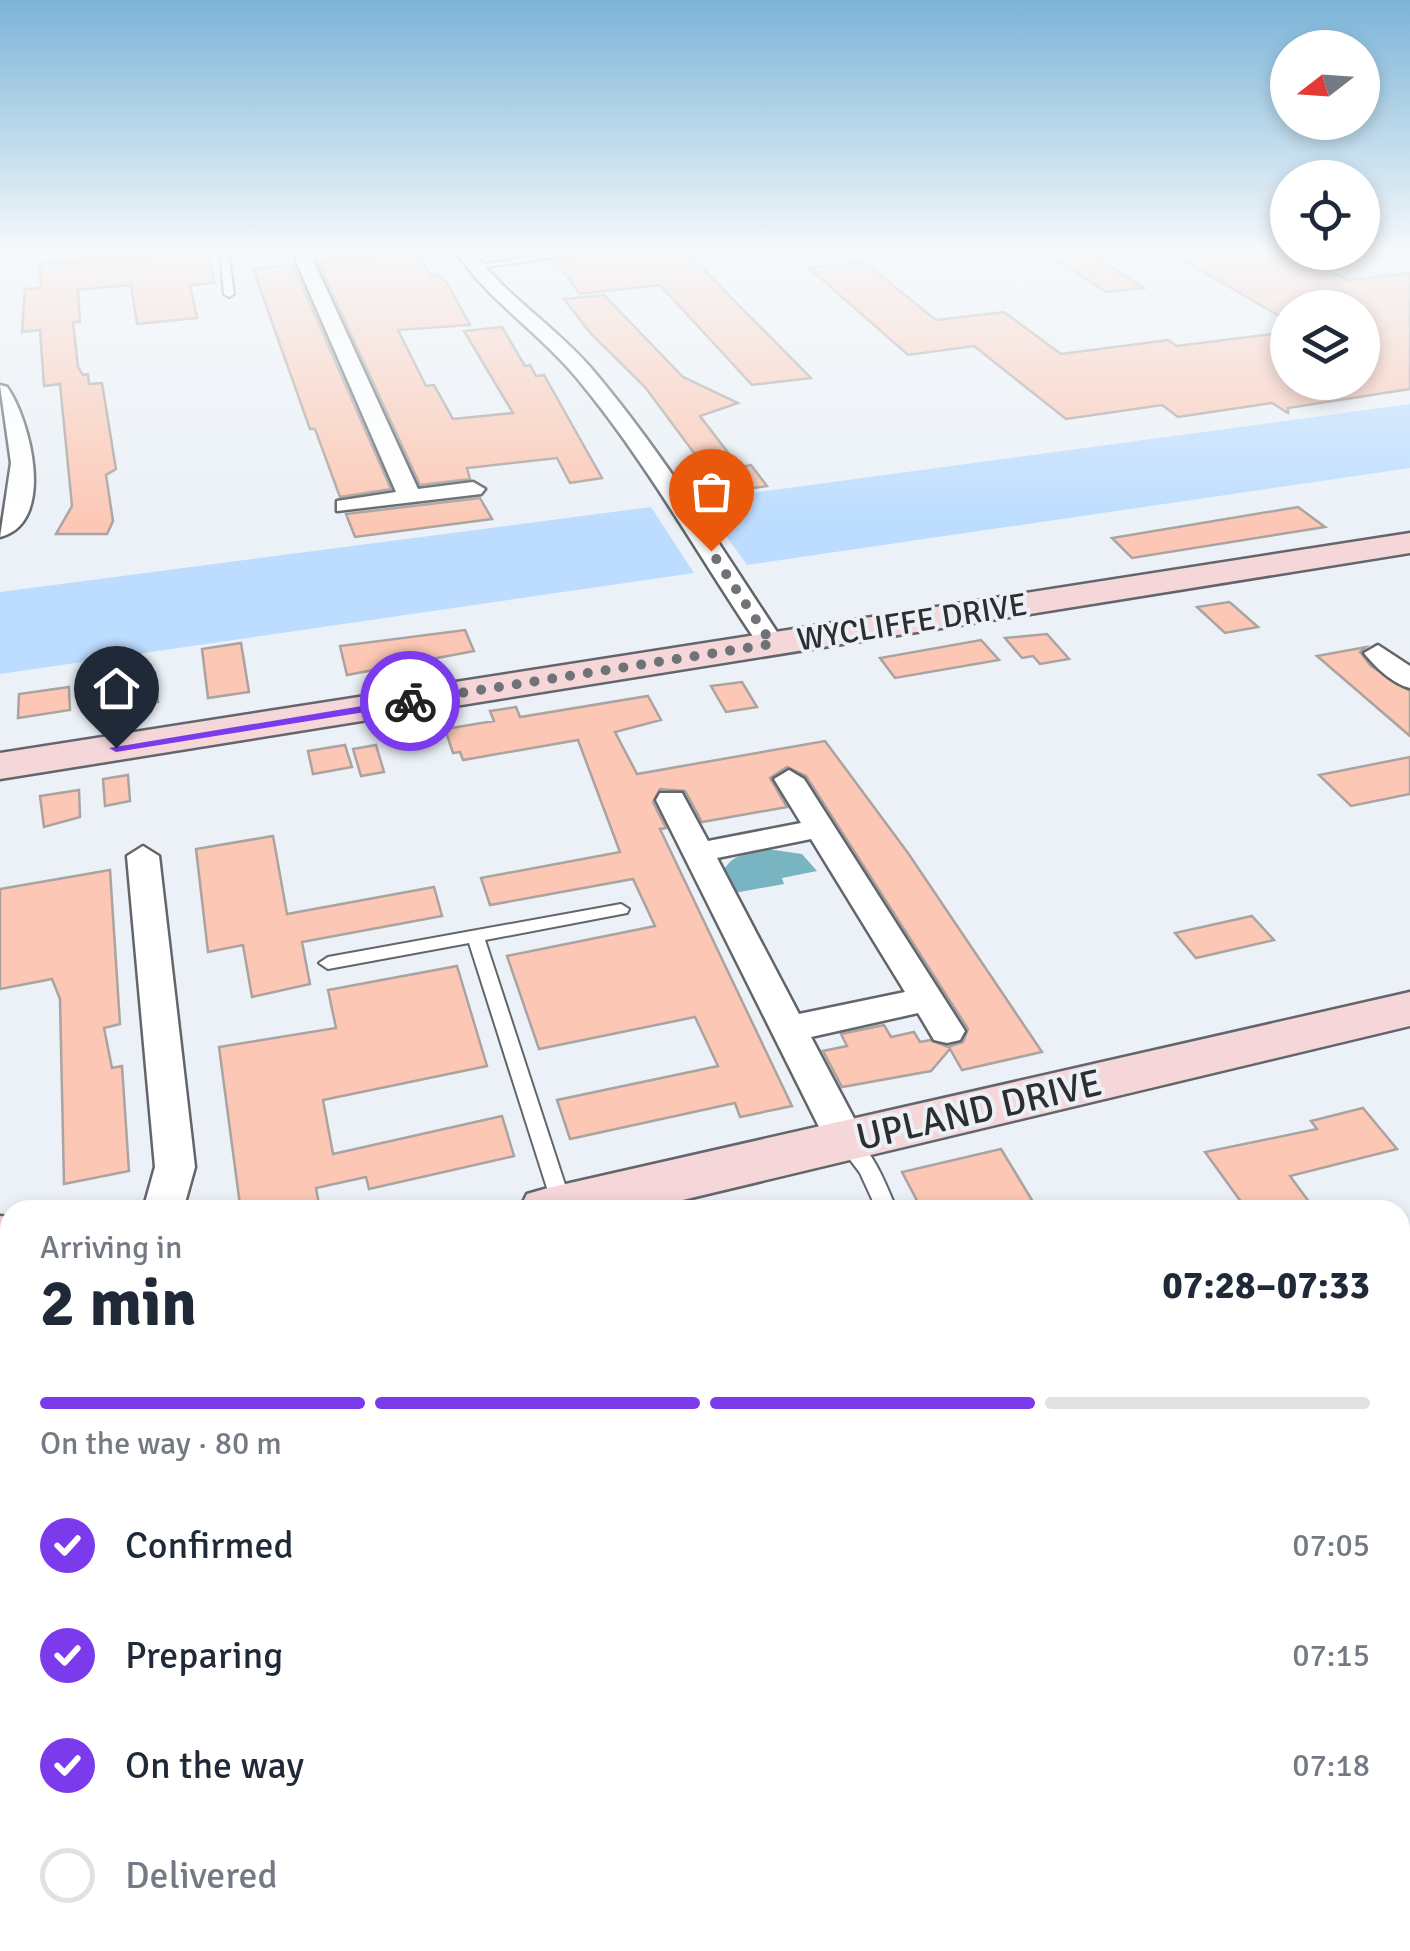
<!DOCTYPE html>
<meta charset="utf-8">
<style>
body{margin:0;font-family:Signika,sans-serif;background:#f6f6f7;color:#1f2937;height:100vh;display:flex;flex-direction:column;font-size:38px;white-space:nowrap}
*{box-sizing:border-box;margin:0}
p{font-size:32px;color:#747a83}
.icon{flex:none;width:55px;height:55px;fill:none;stroke:currentColor;stroke-width:2;stroke-linecap:round;stroke-linejoin:round}
.map{position:relative;flex:1;overflow:hidden}
.details{position:absolute;left:0px;top:1200px;width:1410px;height:752px;display:flex;flex-direction:column;background:#fff;border-radius:30px 30px 0 0;box-shadow:0 5px 15px #0003}
.details>*{flex:none}
.needle{width:65px;rotate:253deg}
.controls{position:absolute;left:1270px;top:30px;display:grid;gap:20px}
.controls a{display:grid;place-items:center;width:110px;height:110px;border-radius:50%;background:#fff;box-shadow:0 5px 15px #0003;font-size:50px}
.pin{position:absolute;display:grid;place-items:center;width:85px;height:85px;color:#fff;margin:-102px -42px;border-radius:50% 50% 50% 0;rotate:-45deg;box-shadow:0 0 10px #0007}
.pin .icon{rotate:45deg}
.courier{position:absolute;display:grid;place-items:center;width:100px;height:100px;margin:-50px;border:8px solid #7c3aed;border-radius:50%;background:#fff;color:#222;box-shadow:0 2px 12px #0007}
.head em{font-style:normal;font-weight:700}
.head div{display:flex;flex-direction:column-reverse}
.head{display:flex;align-items:center;justify-content:space-between;height:170px;padding:0 40px}
h1{font-size:65px;font-weight:700;line-height:75px}
.bar{display:grid;grid-template-columns:repeat(4,1fr);gap:15px 10px;align-content:center;height:120px;padding:0 40px}
.bar i{height:12px;border-radius:8px;background:#e0e1e3}
.bar .on{background:#7c3aed}
.bar p{grid-column:span 4}
ol{padding:0 40px;list-style:none}
li{display:flex;align-items:center;gap:30px;height:110px}
li p{margin-inline-start:auto}
li .icon{padding:10px;border-radius:50%;background:#7c3aed;color:#fff;stroke-width:4}
li:last-child{color:#747a83}
li i{width:55px;height:55px;border:5px solid #e0e1e3;border-radius:50%}
.map>svg:first-child{display:block}
.green{fill:#bcddff}
.water{fill:#78b4c1}
.building{fill:#fcc8b5;stroke:#aaa3a0;stroke-width:2.5}
.lines{fill:none;stroke-linecap:round;stroke-linejoin:round}
.lane-casing{stroke:#62666b;stroke-width:4}
.street-casing{stroke:#62666b;stroke-width:5}
.secondary-casing{stroke:#62666b;stroke-width:5}
.lane{fill:#fff;fill-rule:evenodd}
.street{fill:#fff;fill-rule:evenodd}
.secondary{fill:#f5d6d9;fill-rule:evenodd}
.route{fill:#7c3aed}
.done{stroke:#6f7276;stroke-width:10;stroke-dasharray:0 18}
.labels{text-anchor:middle;dominant-baseline:central;stroke-width:8;stroke-linejoin:round;paint-order:stroke}
.far-street-label{font-size:32px;fill:#2c2e30;stroke:#ebf1f7}
.street-label{font-size:38px;fill:#2c2e30;stroke:#ebf1f7}
</style>
<div class="map">
<svg width="1410" height="1951" viewBox="0 0 1410 1951">
<rect width="100%" height="100%" fill="#ebf1f7"/>
<g class="green">
<polygon points="1410,404 1410,468 747,565 700,500"/>
<polygon points="651,507 694,573 0,674 0,592"/>
</g>
<path class="water" d="M767 849 802 854 817 871 782 878 784 884 734 893 723 873C729 855 750 852 767 849Z"/>
<g class="building">
<polygon points="166,250 206,250 215,283 190,285 197,318 137,324 131,285 78,290 80,322 73,322 78,367 83,375 88,374 89,384 102,383 116,469 106,475 113,521 107,534 56,534 72,506 60,384 44,386 40,330 22,332 25,289 41,288 40,264 167,255"/>
<polygon points="607,250 684,250 811,378 752,385 660,285 580,294 556,261"/>
<polygon points="1042,250 1084,250 1144,288 1106,292"/>
<polygon points="1166,250 1288,250 1348,280 1410,273 1410,389 1288,408 1288,413 1272,403 1178,417 1162,405 1066,419 974,346 908,355 809,268 864,262 936,320 1004,312 1061,354 1168,340 1177,346 1288,332 1288,382 1362,382 1362,308 1288,308 1288,321"/>
<polygon points="416,252 432,276 439,275 447,283 470,325 398,330 426,386 434,385 453,419 513,413 464,331 502,327 525,366 530,365 536,376 544,375 602,478 570,483 557,458 467,468 470,479 420,485 318,262"/>
<polygon points="293,265 391,489 340,497 315,429 310,429 253,269"/>
<polygon points="604,295 683,377 738,403 700,416 739,467 751,465 767,486 723,492 645,387 591,334 564,299"/>
<polygon points="480,498 492,519 355,537 346,514"/>
<polygon points="1298,507 1325,527 1132,558 1112,538"/>
<polygon points="1229,602 1233,605 1258,627 1225,633 1197,607"/>
<polygon points="465,630 474,651 347,675 340,646"/>
<polygon points="1047,634 1069,659 1040,664 1033,656 1022,658 1005,638"/>
<polygon points="981,640 999,660 895,678 880,658"/>
<polygon points="241,643 249,692 208,698 202,649"/>
<polygon points="1366,647 1360,652 1371,666 1410,691 1410,736 1317,656"/>
<polygon points="155,673 158,702 99,711 99,688 129,684 129,677"/>
<polygon points="742,682 757,707 726,712 711,686"/>
<polygon points="69,687 70,710 18,718 19,694"/>
<polygon points="648,696 661,720 615,732 637,774 825,741 908,853 1042,1052 962,1070 950,1049 931,1071 842,1087 823,1051 847,1046 841,1034 884,1025 891,1037 914,1032 920,1042 930,1040 948,1047 963,1042 968,1029 806,776 787,767 770,778 787,807 702,822 685,791 660,789 653,802 666,828 660,829 792,1106 740,1117 735,1103 570,1139 557,1100 718,1066 695,1017 539,1049 507,956 655,926 633,879 490,905 481,878 620,852 578,740 463,760 460,752 453,753 445,729 494,721 490,711 516,707 520,717"/>
<polygon points="345,745 352,767 313,774 308,751"/>
<polygon points="376,745 384,772 361,776 353,749"/>
<polygon points="1410,757 1410,794 1351,806 1319,775"/>
<polygon points="128,775 130,801 105,806 103,779"/>
<polygon points="79,790 80,817 44,827 40,796"/>
<polygon points="273,836 287,914 434,887 442,916 302,942 310,984 252,997 243,945 208,952 196,849"/>
<polygon points="110,870 120,1024 104,1028 112,1068 122,1066 129,1171 64,1184 60,999 52,979 0,989 0,889"/>
<polygon points="1252,916 1274,940 1196,958 1175,933"/>
<polygon points="457,966 487,1066 323,1100 333,1154 502,1116 514,1156 369,1189 366,1177 316,1188 320,1210 253,1210 252,1202 240,1205 219,1047 336,1028 328,990"/>
<polygon points="1363,1108 1397,1149 1290,1176 1315,1210 1247,1210 1205,1152 1317,1129 1311,1121"/>
<polygon points="1001,1149 1038,1210 922,1210 902,1172"/>
</g>
<g class="lines">
<defs>
<g id="lane">
<polygon points="220,250 228,250 234,294 229,297 224,294"/>
<polygon points="581,250 603,250 473,269 469,266"/>
<polygon points="621,904 629,909 627,913 485,940 572,1206 570,1210 554,1210 469,943 328,969 319,963 328,957"/>
<path d="M846 1134C873 1145 886 1186 897 1210H877L860 1173 836 1141 839 1136Z"/>
<polygon points="1400,1930 1404,1932 1410,1951 1380,1951 1379,1942 1400,1942"/>
</g>
<g id="street">
<polygon points="303,250 322,250 313,260 418,489 473,482 485,489 481,494 337,511 337,501 396,492 295,259"/>
<path d="M455 250H472C505 296 554 325 591 368 664 454 723 551 785 644L782 650H762C700 559 647 462 576 377 538 331 487 300 455 250Z"/>
<path d="M0 385 7 387C30 419 57 523 0 537L11 463Z"/>
<path d="M1378 645 1410 666V688C1393 684 1375 667 1364 653Z"/>
<path d="M789 770 804 779 965 1031 960 1040 947 1043 934 1040 918 1013 811 1037 866 1141 860 1151 846 1155 832 1151 826 1141 656 800 660 793H682L708 841 801 823 774 779ZM811 839 905 992 799 1014 717 858Z"/>
<polygon points="143,846 159,856 195,1167 183,1210 143,1210 155,1167 127,856"/>
</g>
<g id="secondary">
<polygon points="1410,533 1410,553 0,779 0,753"/>
<polygon points="1410,992 1410,1026 641,1210 519,1210 527,1194 548,1188"/>
<polygon points="0,1216 10,1217 10,1263 0,1262"/>
<polygon points="1400,1440 1410,1442 1410,1502 1400,1500"/>
</g>
</defs>
<use href="#lane" class="lane-casing"/>
<use href="#street" class="street-casing"/>
<use href="#secondary" class="secondary-casing"/>
<use href="#lane" class="lane"/>
<use href="#street" class="street"/>
<use href="#secondary" class="secondary"/>
</g>
<linearGradient id="sky" x2="0" y2="1"><stop stop-color="#7bb4d8"/><stop offset="0.48" stop-color="#f6f9fb"/><stop offset="1" stop-color="#f6f9fb" stop-opacity="0"/></linearGradient>
<rect width="1410" height="523" fill="url(#sky)"/>
<polygon class="route" points="410,698 415,704 116,752 109,748"/>
<g class="lines">
<polyline class="done" points="410,701 772,644 711,551"/>
</g>
<g class="labels">
<g class="far-street-label">
<text transform="translate(912 622) rotate(-9)">WYCLIFFE DRIVE</text>
</g>
<g class="street-label">
<text transform="translate(979 1110) rotate(-13)">UPLAND DRIVE</text>
</g>
</g>
</svg>
<div class="controls">
<a><svg class="needle" viewBox="-14 -14 28 28"><path d="M0-13l5 13h-10z" fill="#e53935"/><path d="M0 13l5-13h-10z" fill="#747a83"/></svg></a>
<a><svg class="icon" aria-label="locate" viewBox="0 0 24 24"><circle cx="12" cy="12" r="6"/><path d="M12 2v4M12 18v4M2 12h4M18 12h4"/></svg></a>
<a><svg class="icon" aria-label="layers" viewBox="0 0 24 24"><path d="M12 4l9 5-9 5-9-5zM3 14l9 5 9-5"/></svg></a>
</div>
<div class="pin" style="left:711px;top:551px;background:#ea580c"><svg class="icon" aria-label="bag" viewBox="0 0 24 24"><path d="M5 8h14l-1 12H6zM9 8a3 3 0 0 1 6 0"/></svg></div>
<div class="pin" style="left:116px;top:748px;background:#1f2937"><svg class="icon" aria-label="home" viewBox="0 0 24 24"><path d="M3 11l9-7 9 7M6 9v11h12V9"/></svg></div>
<div class="courier" style="left:410px;top:701px"><svg class="icon" aria-label="bike" viewBox="0 0 24 24"><circle cx="6" cy="16" r="4"/><circle cx="18" cy="16" r="4"/><path d="M6 16l4-8h5l3 8M10 8l3 8H6M13 5h3"/></svg></div>
<section class="details">
<div class="head"><div><h1>2 min</h1><p>Arriving in</p></div><em>07:28–07:33</em></div>
<div class="bar"><i class="on"></i><i class="on"></i><i class="on"></i><i></i><p>On the way · 80 m</p></div>
<ol>
<li><svg class="icon" aria-label="check" viewBox="0 0 24 24"><path d="M5 12l5 5 9-10"/></svg>Confirmed<p>07:05</p></li>
<li><svg class="icon" aria-label="check" viewBox="0 0 24 24"><path d="M5 12l5 5 9-10"/></svg>Preparing<p>07:15</p></li>
<li><svg class="icon" aria-label="check" viewBox="0 0 24 24"><path d="M5 12l5 5 9-10"/></svg>On the way<p>07:18</p></li>
<li><i></i>Delivered</li>
</ol>
</section>
</div>
